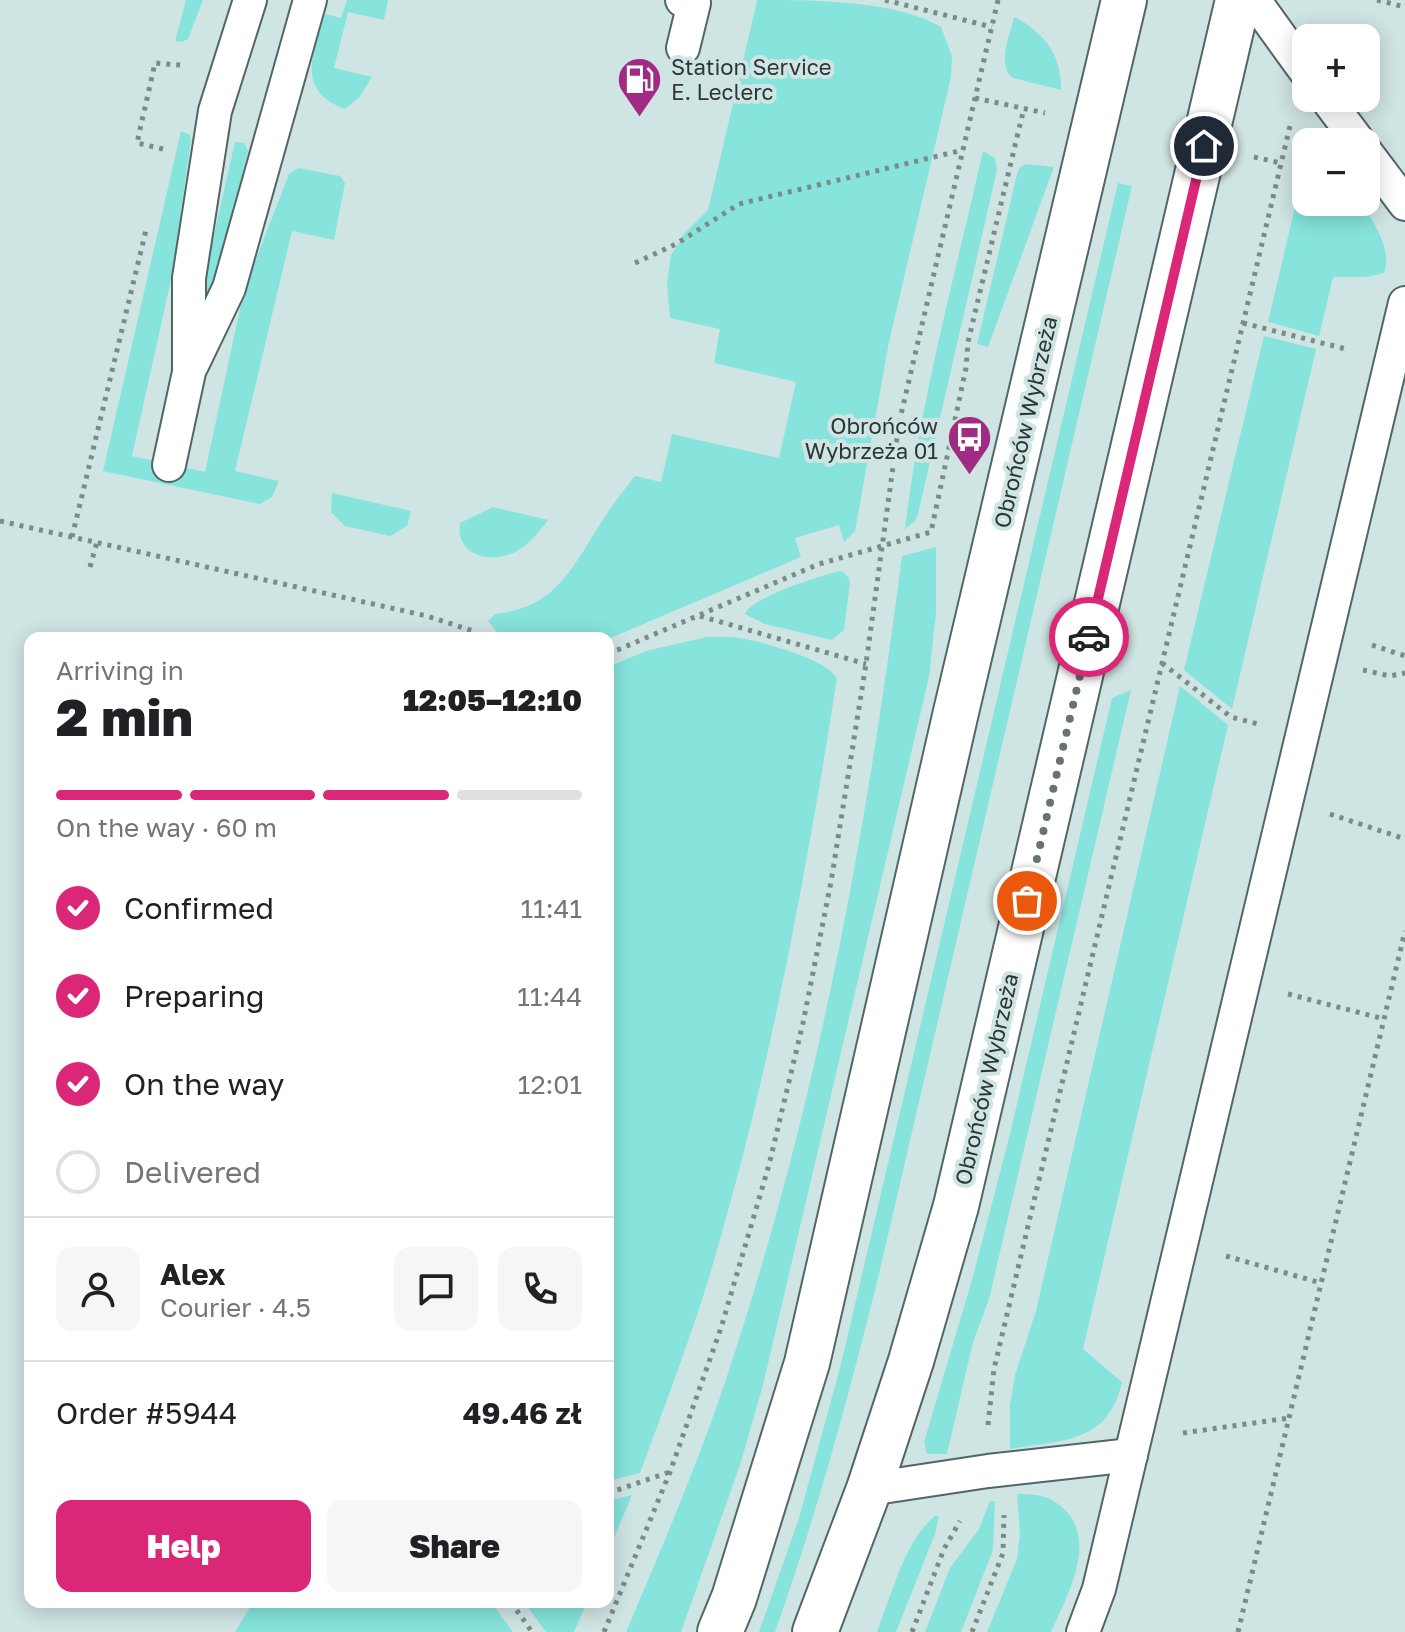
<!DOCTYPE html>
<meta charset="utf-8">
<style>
body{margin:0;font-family:"Golos Text",sans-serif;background:#f6f6f6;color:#202124;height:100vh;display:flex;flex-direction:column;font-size:30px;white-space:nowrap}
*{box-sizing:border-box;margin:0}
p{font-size:26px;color:#757577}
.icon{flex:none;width:44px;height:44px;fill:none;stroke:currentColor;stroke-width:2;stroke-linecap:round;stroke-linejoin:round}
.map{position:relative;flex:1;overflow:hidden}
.drawer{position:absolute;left:24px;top:632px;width:590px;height:976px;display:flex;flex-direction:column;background:#fff;border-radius:16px;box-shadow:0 4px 20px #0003}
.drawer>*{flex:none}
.controls{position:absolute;left:1292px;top:24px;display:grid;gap:16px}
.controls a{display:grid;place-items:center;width:88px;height:88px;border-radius:16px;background:#fff;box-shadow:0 4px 20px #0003;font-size:40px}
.pin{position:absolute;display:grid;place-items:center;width:68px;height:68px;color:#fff;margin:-34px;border:4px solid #fff;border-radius:50%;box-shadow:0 2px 8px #0007}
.courier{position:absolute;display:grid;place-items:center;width:80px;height:80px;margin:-40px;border:6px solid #db2777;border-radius:50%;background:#fff;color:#222;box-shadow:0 2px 10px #0007}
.summary em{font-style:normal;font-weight:800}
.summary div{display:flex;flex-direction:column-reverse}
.summary{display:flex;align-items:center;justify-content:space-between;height:136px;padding:0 32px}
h1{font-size:52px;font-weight:800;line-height:60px}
.bar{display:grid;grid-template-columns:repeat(4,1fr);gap:12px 8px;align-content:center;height:96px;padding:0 32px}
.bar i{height:10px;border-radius:6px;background:#e0e0e0}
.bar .active{background:#db2777}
.bar p{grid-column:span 4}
.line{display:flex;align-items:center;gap:20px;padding:0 32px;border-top:2px solid #e0e0e0}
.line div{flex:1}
.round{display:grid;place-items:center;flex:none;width:84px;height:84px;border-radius:16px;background:#f6f6f6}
ol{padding:0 32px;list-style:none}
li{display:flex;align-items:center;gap:24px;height:88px}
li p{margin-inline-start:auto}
li .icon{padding:8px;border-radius:50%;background:#db2777;color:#fff;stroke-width:4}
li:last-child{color:#757577}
li i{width:44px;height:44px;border:4px solid #e0e0e0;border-radius:50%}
.action{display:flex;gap:16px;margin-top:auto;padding:16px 32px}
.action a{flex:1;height:92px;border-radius:16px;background:#db2777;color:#fff;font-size:32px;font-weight:800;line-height:92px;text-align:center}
.action a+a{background:#f6f6f6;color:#202124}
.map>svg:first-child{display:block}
.green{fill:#86e4dd}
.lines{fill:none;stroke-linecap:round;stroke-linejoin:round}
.lane-casing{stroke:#536665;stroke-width:36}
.secondary-casing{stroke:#536665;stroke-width:48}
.path{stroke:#7c8b8a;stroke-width:5;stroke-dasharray:4 6;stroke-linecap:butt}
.lane{stroke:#fff;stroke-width:32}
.secondary{stroke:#fff;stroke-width:44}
.done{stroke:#667372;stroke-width:8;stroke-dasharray:0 14.4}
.route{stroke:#db2777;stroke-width:10}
.labels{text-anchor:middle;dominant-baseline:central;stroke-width:8;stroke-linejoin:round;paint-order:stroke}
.poi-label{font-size:22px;fill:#2d3635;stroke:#cfe5e3;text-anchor:start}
.street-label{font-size:22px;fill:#2d3635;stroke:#cfe5e3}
</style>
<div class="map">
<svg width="1405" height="1632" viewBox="0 0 1405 1632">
<rect width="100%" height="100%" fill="#cfe5e3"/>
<g class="green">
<polygon points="186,0 203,0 188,39 182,42 175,41"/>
<path d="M347 0H388L384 20 348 12 334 68 372 77 359 98 345 109C294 90 314 52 325 14L341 18Z"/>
<path d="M755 0C808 0 897 0 941 27L952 56 951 77 889 342 855 531 844 542 839 525 795 538 801 557 608 639 502 638 488 621 495 614C556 608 572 568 602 521 612 505 623 491 635 476L661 482 672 434 779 458 796 382 714 363 720 329 670 318 667 283 671 255 684 234 708 210 757 1Z"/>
<path d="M1014 17C1044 32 1062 55 1061 90L1013 78C996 65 1010 35 1014 17Z"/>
<polygon points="181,131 190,135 191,140 172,275 132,456 205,472 244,290 289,174 298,168 340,176 345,183 334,240 292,231 235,471 279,481 272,497 260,504 103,471"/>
<polygon points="235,142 244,143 248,151 209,308 198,305"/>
<path d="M983 151 995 158 997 170 918 514 915 521 905 529C920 401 955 276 983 151Z"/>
<polygon points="1026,164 1054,167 988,347 977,344 1017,174 1020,167"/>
<path d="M1306 166V202H1361C1373 222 1393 249 1384 273L1366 277H1333L1319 336 1268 322 1294 211 1295 175Z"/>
<path d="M1118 183 1132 186 879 1274C849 1395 817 1514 775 1632H759L799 1518 841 1364Z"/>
<polygon points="1264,336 1316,349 1232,709 1184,670"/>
<polygon points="332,493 411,511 407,526 390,536 345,526 331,512"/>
<path d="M493 507 548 520C539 533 529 544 515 552 491 564 455 556 460 523Z"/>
<path d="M936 547V613L929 677 763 1385 740 1465 681 1632H626C664 1543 702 1454 732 1361 818 1099 867 829 902 556Z"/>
<path d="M842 571 849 578 850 583 844 630 832 640 765 624 745 614C750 598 823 574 842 571Z"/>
<path d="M707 637C717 637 728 636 739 638 760 641 827 659 837 678 805 882 767 1086 707 1284 687 1348 663 1410 640 1473L608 1481V667L646 651Z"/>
<path d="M1180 686 1228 725 1083 1349 1122 1382C1108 1444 1062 1440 1010 1449V1406L1015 1375 1036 1311Z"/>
<polygon points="1131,690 989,1299 973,1342 947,1454 927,1454 924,1442 972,1280 1009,1138 1112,698"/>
<path d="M1017 1494C1036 1494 1049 1495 1064 1509 1098 1541 1067 1597 1051 1632H987L1017 1559 1020 1533Z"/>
<polygon points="632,1495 608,1552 608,1501"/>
<polygon points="990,1501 995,1501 993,1550 961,1632 925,1632 950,1568 979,1529"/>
<path d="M935 1516H939L935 1534 896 1632H877C891 1596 905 1540 935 1516Z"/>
<polygon points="253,1602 491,1602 513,1632 235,1632"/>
<polygon points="524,1602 587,1602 574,1632 546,1632"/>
</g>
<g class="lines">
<defs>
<g id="lane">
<polyline points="682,0 694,3 683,48"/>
<polyline points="1254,0 1306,72"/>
<polyline points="1326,98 1359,142"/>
<polyline points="1366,152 1405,204"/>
<polyline points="192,365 229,288 310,0"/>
<polyline points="169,465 189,372 189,278 215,111 250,0"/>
<polyline points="869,1489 988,1471 1131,1455"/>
<polyline points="1083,1632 1099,1589 1405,303"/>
</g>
<g id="secondary">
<polyline points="720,1632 734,1598 807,1363 956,712 1124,0"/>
<polyline points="815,1632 869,1489 911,1361 956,1206 1238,0"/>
</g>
</defs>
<use href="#lane" class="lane-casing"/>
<use href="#secondary" class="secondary-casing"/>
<g class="path">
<polyline points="885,0 992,27"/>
<polyline points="1377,0 1405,7"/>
<polyline points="975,98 1045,113"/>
<polyline points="163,149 137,143 155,63 180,65"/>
<polyline points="1254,157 1281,163"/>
<polyline points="635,263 676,244 739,204 963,150"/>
<polyline points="1243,323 1346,349"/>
<polyline points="0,521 427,616 473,631"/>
<polyline points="72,537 147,226"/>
<polyline points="90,567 97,542"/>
<polyline points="700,616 866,664"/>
<polyline points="1372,645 1405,656"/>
<polyline points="608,654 819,564 931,532 966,368 968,342 1024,108"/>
<polyline points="1162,663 1231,717 1258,724"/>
<polyline points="1363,670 1390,676 1405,673"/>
<polyline points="1330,814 1405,839"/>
<polyline points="1288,994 1384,1019"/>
<polyline points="1226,1256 1321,1283"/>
<polyline points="988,1425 994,1369 1290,126"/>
<polyline points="1183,1433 1289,1418"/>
<polyline points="608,1493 670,1472"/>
<polyline points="511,1602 532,1632"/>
<polyline points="604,1632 670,1472 721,1328 769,1165 803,1023 831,882 866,664 899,423 998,0"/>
<polyline points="912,1632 944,1549 960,1521"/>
<polyline points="972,1632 1003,1553 1004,1515"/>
<polyline points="1238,1632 1405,931"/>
</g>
<use href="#lane" class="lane"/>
<use href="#secondary" class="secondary"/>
</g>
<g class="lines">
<polyline class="done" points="1027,901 1089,637"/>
<polyline class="route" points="1089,637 1204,146"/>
</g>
<defs>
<symbol id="fuel-pin" viewBox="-11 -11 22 30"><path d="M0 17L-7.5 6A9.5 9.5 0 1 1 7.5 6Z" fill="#a12a83" stroke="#cfe5e3"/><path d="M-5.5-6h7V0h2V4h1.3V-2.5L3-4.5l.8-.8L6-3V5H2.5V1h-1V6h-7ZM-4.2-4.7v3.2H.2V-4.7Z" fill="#fff"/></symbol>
<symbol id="bus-pin" viewBox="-11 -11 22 30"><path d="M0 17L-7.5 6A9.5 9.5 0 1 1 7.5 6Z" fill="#a12a83" stroke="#cfe5e3"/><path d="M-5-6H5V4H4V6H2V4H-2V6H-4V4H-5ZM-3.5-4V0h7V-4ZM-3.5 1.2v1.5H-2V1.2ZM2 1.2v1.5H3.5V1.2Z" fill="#fff"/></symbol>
</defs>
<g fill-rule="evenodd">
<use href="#fuel-pin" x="614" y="54" width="51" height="69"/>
<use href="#bus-pin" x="944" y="412" width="51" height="69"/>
</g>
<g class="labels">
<g class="poi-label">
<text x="671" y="66">Station Service<tspan x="671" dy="25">E. Leclerc</tspan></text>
<text x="938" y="425" text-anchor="end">Obrońców<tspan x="938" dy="25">Wybrzeża 01</tspan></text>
</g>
<g class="street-label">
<text transform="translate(1025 422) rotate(-77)">Obrońców Wybrzeża</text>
<text transform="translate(986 1079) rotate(-77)">Obrońców Wybrzeża</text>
</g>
</g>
</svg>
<div class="controls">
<a>+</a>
<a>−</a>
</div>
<div class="pin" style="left:1027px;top:901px;background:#ea580c"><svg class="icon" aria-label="bag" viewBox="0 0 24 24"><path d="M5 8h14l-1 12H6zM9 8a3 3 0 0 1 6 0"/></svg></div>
<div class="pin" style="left:1204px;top:146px;background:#1f2937"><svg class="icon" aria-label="home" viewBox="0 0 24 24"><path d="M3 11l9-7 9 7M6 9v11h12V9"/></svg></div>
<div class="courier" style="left:1089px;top:637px"><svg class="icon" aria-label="car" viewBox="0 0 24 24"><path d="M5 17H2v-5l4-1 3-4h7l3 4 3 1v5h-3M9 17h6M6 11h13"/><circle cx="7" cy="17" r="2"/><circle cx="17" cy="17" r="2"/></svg></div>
<section class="drawer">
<div class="summary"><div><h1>2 min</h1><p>Arriving in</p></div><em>12:05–12:10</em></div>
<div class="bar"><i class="active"></i><i class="active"></i><i class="active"></i><i></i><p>On the way · 60 m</p></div>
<ol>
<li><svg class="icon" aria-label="check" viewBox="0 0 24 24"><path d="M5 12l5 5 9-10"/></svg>Confirmed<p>11:41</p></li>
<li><svg class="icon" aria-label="check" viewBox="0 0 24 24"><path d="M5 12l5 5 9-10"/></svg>Preparing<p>11:44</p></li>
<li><svg class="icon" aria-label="check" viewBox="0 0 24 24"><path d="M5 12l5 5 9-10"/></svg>On the way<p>12:01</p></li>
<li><i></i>Delivered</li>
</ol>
<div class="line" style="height:144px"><a class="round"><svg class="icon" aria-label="person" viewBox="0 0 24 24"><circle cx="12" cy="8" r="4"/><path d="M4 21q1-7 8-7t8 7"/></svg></a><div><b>Alex</b><p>Courier · 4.5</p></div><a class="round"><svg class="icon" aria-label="chat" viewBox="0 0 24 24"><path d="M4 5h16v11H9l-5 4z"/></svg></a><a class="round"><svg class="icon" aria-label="phone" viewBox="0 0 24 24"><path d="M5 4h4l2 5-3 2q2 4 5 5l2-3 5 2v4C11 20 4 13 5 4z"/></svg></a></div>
<div class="line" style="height:104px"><div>Order #5944</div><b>49.46 zł</b></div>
<div class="action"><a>Help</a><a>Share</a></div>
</section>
</div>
